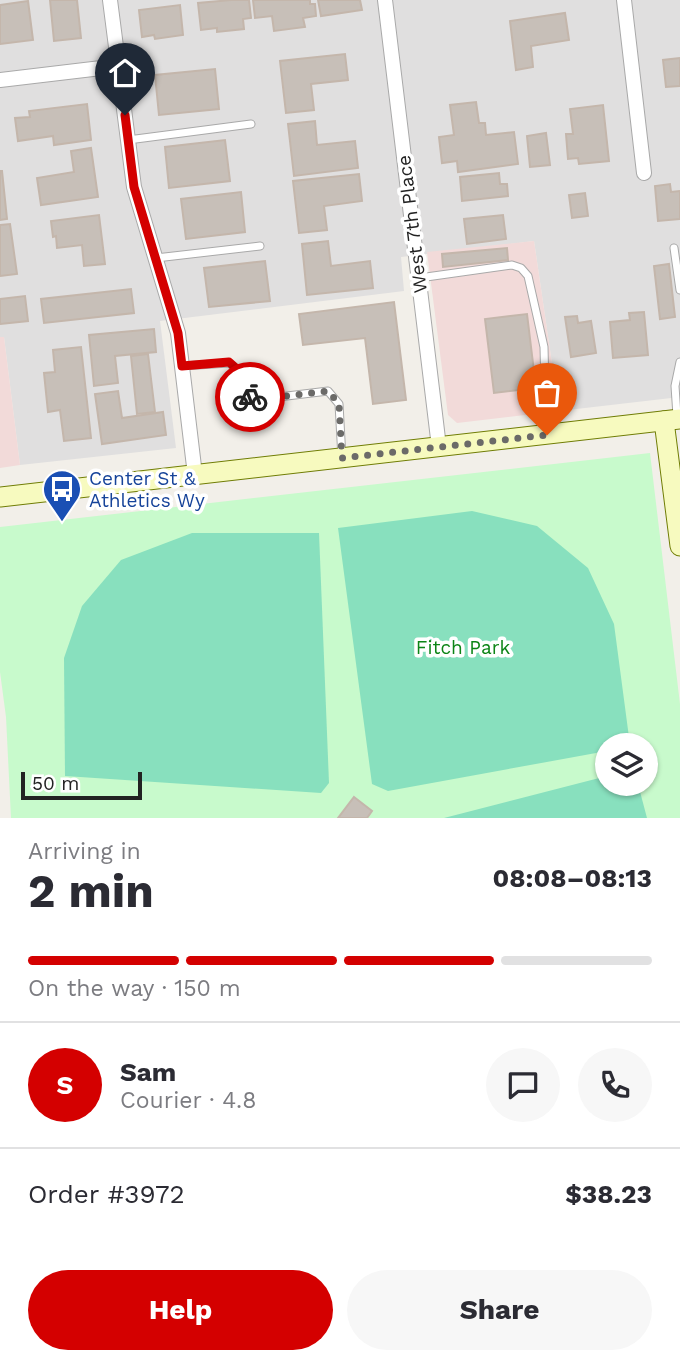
<!DOCTYPE html>
<meta charset="utf-8">
<style>
body{margin:0;font-family:"Work Sans",sans-serif;background:#f7f7f7;color:#2b2b33;height:100vh;display:flex;flex-direction:column;font-size:26px;white-space:nowrap}
*{box-sizing:border-box;margin:0}
p{font-size:23px;color:#7c7c81}
.icon{flex:none;width:38px;height:38px;fill:none;stroke:currentColor;stroke-width:2;stroke-linecap:round;stroke-linejoin:round}
.map{position:relative;height:818px;overflow:hidden}
.details{display:flex;flex-direction:column;background:#fff;flex:1}
.details>*{flex:none}
.tools{position:absolute;left:595px;top:733px;display:grid;gap:14px}
.tools a{display:grid;place-items:center;width:63px;height:63px;border-radius:50%;background:#fff;box-shadow:0 2px 5px #0004;font-size:35px}
.scale{position:absolute;left:21px;bottom:18px;width:121px;box-sizing:border-box;padding-left:7px;border:4px solid #222;border-top:0;font-size:19px;line-height:24px;white-space:nowrap;color:#222;-webkit-text-stroke:5px #fff;paint-order:stroke}
.pin{position:absolute;display:grid;place-items:center;width:60px;height:60px;color:#fff;margin:-72px -30px;border-radius:50% 50% 50% 0;rotate:-45deg;box-shadow:0 0 7px #0007}
.pin .icon{rotate:45deg}
.courier{position:absolute;display:grid;place-items:center;width:70px;height:70px;margin:-35px;border:5px solid #d40000;border-radius:50%;background:#fff;color:#222;box-shadow:0 2px 9px #0007}
.summary em{font-style:normal;font-weight:700}
.summary div{display:flex;flex-direction:column-reverse}
.summary{display:flex;align-items:center;justify-content:space-between;height:119px;padding:0 28px}
h1{font-size:46px;font-weight:700;line-height:52px}
.bar{display:grid;grid-template-columns:repeat(4,1fr);gap:10px 7px;align-content:center;height:84px;padding:0 28px}
.bar i{height:9px;border-radius:5px;background:#e1e1e2}
.bar .on{background:#d40000}
.bar p{grid-column:span 4}
.line{display:flex;align-items:center;gap:18px;padding:0 28px;border-top:2px solid #e1e1e2}
.line div{flex:1}
.round{display:grid;place-items:center;flex:none;width:74px;height:74px;border-radius:37px;background:#f7f7f7}
.button{display:flex;gap:14px;margin-top:auto;padding:14px 28px}
.button a{flex:1;height:80px;border-radius:42px;background:#d40000;color:#fff;font-size:28px;font-weight:700;line-height:80px;text-align:center}
.button a+a{background:#f7f7f7;color:#2b2b33}
.map>svg:first-child{display:block}
.residential{fill:#e0dfdf}
.commercial{fill:#f2dad9}
.park{fill:#c8facc;fill-rule:evenodd}
.pitch{fill:#88e0be}
.building{fill:#c7bfb8;stroke:#c4b6ab;stroke-width:2}
.lines{fill:none;stroke-linecap:round;stroke-linejoin:round}
.lane-casing{stroke:#a9a9a9;stroke-width:9}
.street-casing{stroke:#a9a9a9;stroke-width:16}
.secondary-casing{stroke:#707d05;stroke-width:21}
.lane{stroke:#fff;stroke-width:7}
.street{stroke:#fff;stroke-width:14}
.secondary{stroke:#f7fabf;stroke-width:19}
.done{stroke:#6b6a68;stroke-width:7;stroke-dasharray:0 12.6}
.route{stroke:#d40000;stroke-width:9}
.labels{text-anchor:middle;dominant-baseline:central;stroke-width:7;stroke-linejoin:round;paint-order:stroke}
.street-label{font-size:19px;fill:#222;stroke:#fff}
.transit-label{font-size:19px;fill:#164399;stroke:#fff;text-anchor:start}
.park-label{font-size:19px;fill:#0c8416;stroke:#fff}
</style>
<div class="map">
<svg width="680" height="818" viewBox="0 0 680 818">
<rect width="100%" height="100%" fill="#f2efe9"/>
<polygon class="residential" points="0,0 680,0 680,397 559,411 534,241 401,257 404,291 160,321 176,448 20,465 4,337 0,337"/>
<g class="commercial">
<polygon points="534,241 559,411 457,423 448,415 427,252"/>
<polygon points="0,337 4,337 20,465 0,468"/>
</g>
<path class="park" d="M650 453 680 704V818H11L6 717 0 672V527ZM607 746H646V784H607Z"/>
<g class="pitch">
<polygon points="472,511 537,526 588,568 614,624 630,745 607,746 607,751 388,791 372,784 338,528"/>
<polygon points="192,533 319,533 329,783 321,793 65,776 64,658 82,606 121,560"/>
<polygon points="607,776 607,784 638,784 647,818 444,818"/>
</g>
<g class="building">
<polygon points="50,0 77,0 81,38 54,41"/>
<polygon points="231,0 249,0 251,18 243,19 244,29 217,32 217,28 201,30 198,3"/>
<polygon points="253,0 310,0 310,4 315,4 316,16 303,18 305,27 274,31 272,16 255,18"/>
<polygon points="318,0 360,0 362,10 321,16"/>
<polygon points="28,1 33,40 0,44 0,5"/>
<polygon points="180,5 183,35 155,39 154,35 142,37 139,10"/>
<polygon points="565,13 569,40 531,46 533,67 516,70 510,21"/>
<polygon points="345,54 348,80 311,84 314,110 286,113 280,61"/>
<polygon points="680,58 680,86 666,87 663,60"/>
<polygon points="215,69 219,109 159,115 155,75"/>
<polygon points="476,102 479,123 485,123 486,135 514,132 518,164 458,172 457,161 442,163 439,137 454,135 450,105"/>
<polygon points="87,104 91,140 54,145 53,136 18,141 15,118 30,117 29,111"/>
<polygon points="603,105 609,161 579,164 578,158 568,159 566,134 573,134 570,109"/>
<polygon points="315,121 317,145 355,141 358,168 294,176 288,124"/>
<polygon points="546,133 550,165 530,167 527,136"/>
<polygon points="225,140 230,181 169,188 165,147"/>
<polygon points="91,148 98,197 41,205 37,178 74,172 71,151"/>
<polygon points="0,171 2,171 7,219 0,220"/>
<polygon points="499,173 500,184 507,184 508,196 462,201 460,177"/>
<polygon points="359,174 362,201 324,206 327,230 299,233 293,181"/>
<polygon points="670,184 671,192 680,191 680,219 658,221 655,186"/>
<polygon points="241,192 245,232 186,239 181,199"/>
<polygon points="585,193 588,216 572,218 569,195"/>
<polygon points="99,215 105,264 84,266 82,245 57,248 56,236 53,237 51,221"/>
<polygon points="503,215 506,239 467,244 464,219"/>
<polygon points="10,224 17,274 0,276 0,225"/>
<polygon points="328,241 331,266 370,261 373,288 307,295 302,244"/>
<polygon points="507,248 508,260 443,267 442,254"/>
<polygon points="265,261 270,301 209,307 204,268"/>
<polygon points="669,264 675,317 660,319 654,266"/>
<polygon points="131,289 134,313 44,323 41,299"/>
<polygon points="25,296 28,321 0,324 0,299"/>
<polygon points="394,302 406,400 373,404 365,338 303,345 299,314"/>
<polygon points="644,312 648,355 613,358 610,322 630,320 629,313"/>
<polygon points="527,314 536,388 494,393 485,319"/>
<polygon points="577,316 578,323 591,321 596,353 571,357 565,317"/>
<polygon points="154,329 156,352 115,356 118,383 94,386 89,335"/>
<polygon points="81,347 91,438 64,441 60,410 48,412 44,373 55,372 53,350"/>
<polygon points="148,354 155,412 137,414 131,356"/>
<polygon points="118,391 122,418 163,412 166,435 102,444 95,394"/>
<polygon points="354,797 372,811 367,818 338,818"/>
</g>
<g class="lines">
<defs>
<g id="lane">
<polyline points="128,140 251,124"/>
<polyline points="674,248 680,290"/>
<polyline points="156,258 260,246"/>
<polyline points="419,278 512,265 521,268 528,276 544,347 546,432"/>
<polyline points="182,366 229,363 238,370 241,391 254,400 328,391 339,404 342,458"/>
<polyline points="677,416 675,386 680,362"/>
</g>
<g id="street">
<polyline points="110,0 134,187 178,333 195,475"/>
<polyline points="385,0 439,447"/>
<polyline points="624,0 644,173"/>
<polyline points="0,80 118,66"/>
</g>
<g id="secondary">
<polyline points="664,421 680,546"/>
<polyline points="0,497 680,419"/>
</g>
</defs>
<use href="#lane" class="lane-casing"/>
<use href="#street" class="street-casing"/>
<use href="#secondary" class="secondary-casing"/>
<use href="#lane" class="lane"/>
<use href="#street" class="street"/>
<use href="#secondary" class="secondary"/>
</g>
<g class="lines">
<polyline class="done" points="250,397 254,400 328,391 339,404 342,458 547,435"/>
<polyline class="route" points="125,115 134,187 178,333 182,366 229,362 238,370 241,391 250,397"/>
</g>
<defs>
<symbol id="bus-pin" viewBox="-11 -11 22 30"><path d="M0 17L-7.5 6A9.5 9.5 0 1 1 7.5 6Z" fill="#1a4fb4" stroke="#fff"/><path d="M-5-6H5V4H4V6H2V4H-2V6H-4V4H-5ZM-3.5-4V0h7V-4ZM-3.5 1.2v1.5H-2V1.2ZM2 1.2v1.5H3.5V1.2Z" fill="#fff"/></symbol>
</defs>
<g fill-rule="evenodd">
<use href="#bus-pin" x="40" y="467" width="44" height="60"/>
</g>
<g class="labels">
<g class="street-label">
<text transform="translate(412 224) rotate(-97)">West 7th Place</text>
</g>
<g class="transit-label">
<text x="89" y="478">Center St &amp;<tspan x="89" dy="22">Athletics Wy</tspan></text>
</g>
<g class="park-label">
<text x="463" y="647">Fitch Park</text>
</g>
</g>
</svg>
<div class="tools">
<a><svg class="icon" aria-label="layers" viewBox="0 0 24 24"><path d="M12 4l9 5-9 5-9-5zM3 14l9 5 9-5"/></svg></a>
</div>
<div class="scale">50 m</div>
<div class="pin" style="left:547px;top:435px;background:#ea580c"><svg class="icon" aria-label="bag" viewBox="0 0 24 24"><path d="M5 8h14l-1 12H6zM9 8a3 3 0 0 1 6 0"/></svg></div>
<div class="pin" style="left:125px;top:115px;background:#1f2937"><svg class="icon" aria-label="home" viewBox="0 0 24 24"><path d="M3 11l9-7 9 7M6 9v11h12V9"/></svg></div>
<div class="courier" style="left:250px;top:397px"><svg class="icon" aria-label="bike" viewBox="0 0 24 24"><circle cx="6" cy="16" r="4"/><circle cx="18" cy="16" r="4"/><path d="M6 16l4-8h5l3 8M10 8l3 8H6M13 5h3"/></svg></div>
</div>
<section class="details">
<div class="summary"><div><h1>2 min</h1><p>Arriving in</p></div><em>08:08–08:13</em></div>
<div class="bar"><i class="on"></i><i class="on"></i><i class="on"></i><i></i><p>On the way · 150 m</p></div>
<div class="line" style="height:126px"><b class="round" style="background:#d40000;color:#fff">S</b><div><b>Sam</b><p>Courier · 4.8</p></div><a class="round"><svg class="icon" aria-label="chat" viewBox="0 0 24 24"><path d="M4 5h16v11H9l-5 4z"/></svg></a><a class="round"><svg class="icon" aria-label="phone" viewBox="0 0 24 24"><path d="M5 4h4l2 5-3 2q2 4 5 5l2-3 5 2v4C11 20 4 13 5 4z"/></svg></a></div>
<div class="line" style="height:91px"><div>Order #3972</div><b>$38.23</b></div>
<div class="button"><a>Help</a><a>Share</a></div>
</section>
